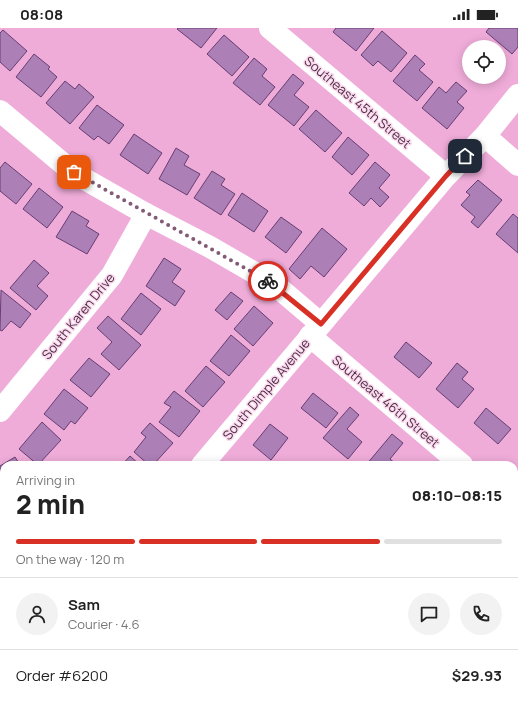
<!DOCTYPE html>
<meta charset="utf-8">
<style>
body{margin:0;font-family:Manrope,sans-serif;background:#f2f2f2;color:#222;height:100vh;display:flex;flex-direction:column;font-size:15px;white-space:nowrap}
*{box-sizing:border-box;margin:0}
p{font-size:13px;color:#767676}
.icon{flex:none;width:22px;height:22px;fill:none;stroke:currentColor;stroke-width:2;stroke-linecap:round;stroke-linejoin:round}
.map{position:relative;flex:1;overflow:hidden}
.side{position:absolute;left:0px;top:433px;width:518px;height:248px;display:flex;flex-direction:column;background:#fff;border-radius:12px 12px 0 0;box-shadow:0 2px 10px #0003}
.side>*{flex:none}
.buttons{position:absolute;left:462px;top:12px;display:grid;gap:8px}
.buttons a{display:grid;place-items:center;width:44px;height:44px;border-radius:50%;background:#fff;box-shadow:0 2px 10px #0003;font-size:20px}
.pin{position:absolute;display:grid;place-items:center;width:34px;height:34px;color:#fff;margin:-17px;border-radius:8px;box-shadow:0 2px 6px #0006}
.courier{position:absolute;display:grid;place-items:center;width:40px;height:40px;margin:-20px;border:3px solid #d93025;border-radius:50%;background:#fff;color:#222;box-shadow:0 1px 5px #0007}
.summary em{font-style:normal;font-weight:800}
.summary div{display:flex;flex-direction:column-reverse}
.summary{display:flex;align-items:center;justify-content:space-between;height:68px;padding:0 16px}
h1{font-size:26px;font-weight:800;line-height:30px}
.bar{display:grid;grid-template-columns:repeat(4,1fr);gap:6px 4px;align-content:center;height:48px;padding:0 16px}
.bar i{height:5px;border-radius:3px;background:#e0e0e0}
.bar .current{background:#d93025}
.bar p{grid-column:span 4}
.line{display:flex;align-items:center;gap:10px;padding:0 16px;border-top:1px solid #e0e0e0}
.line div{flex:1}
.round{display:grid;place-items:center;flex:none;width:42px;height:42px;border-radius:21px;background:#f2f2f2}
.status{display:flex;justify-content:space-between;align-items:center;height:28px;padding:0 20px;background:#fff;direction:ltr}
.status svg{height:11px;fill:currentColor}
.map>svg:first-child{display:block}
.building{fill:#ac7fb7;stroke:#673e71}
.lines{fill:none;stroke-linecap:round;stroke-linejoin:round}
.minor{stroke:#fff;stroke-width:22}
.done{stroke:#845b77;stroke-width:4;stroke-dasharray:0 7.2}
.route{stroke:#d93025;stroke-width:5}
.labels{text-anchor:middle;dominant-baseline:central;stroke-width:3;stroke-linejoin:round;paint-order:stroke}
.street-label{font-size:13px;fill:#4b3042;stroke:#fcd9ef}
</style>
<div class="status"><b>08:08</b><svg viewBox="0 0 49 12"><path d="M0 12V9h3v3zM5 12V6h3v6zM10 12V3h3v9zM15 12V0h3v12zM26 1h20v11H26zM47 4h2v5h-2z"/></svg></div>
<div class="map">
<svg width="518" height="681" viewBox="0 0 518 681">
<rect width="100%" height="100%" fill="#efacd9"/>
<g class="building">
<polygon points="178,0 217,0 201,20 177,1"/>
<polygon points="336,0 374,0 356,23 333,4"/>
<polygon points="489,0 518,0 518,19 512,26 486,4"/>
<polygon points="3,2 27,23 10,43 0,34 0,5"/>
<polygon points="382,3 407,25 391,44 378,33 373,38 361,27"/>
<polygon points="224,7 249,29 232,48 207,26"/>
<polygon points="34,26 50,39 48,41 57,49 41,69 16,49"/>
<polygon points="415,27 425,36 419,42 433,54 417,73 393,53"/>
<polygon points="254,30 267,41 262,48 275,59 260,77 233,55"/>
<polygon points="293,46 304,55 294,67 309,79 294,98 268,77"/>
<polygon points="65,53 75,61 79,56 94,69 70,96 46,75"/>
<polygon points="456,54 467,63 457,74 464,80 447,101 422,80 439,59 446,65"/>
<polygon points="97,77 124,97 109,116 98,108 94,112 79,100"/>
<polygon points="316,82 342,105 325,124 299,101"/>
<polygon points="134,106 162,125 148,146 120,127"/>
<polygon points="348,109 369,127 352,147 332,129"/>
<polygon points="176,120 189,128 184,137 200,146 187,167 159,151"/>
<polygon points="5,134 32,156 16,176 0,163 0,140"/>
<polygon points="375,134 390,147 379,160 389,169 380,179 371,170 364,178 349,165"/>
<polygon points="212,143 225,151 221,157 235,166 221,187 194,170"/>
<polygon points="478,152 502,172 478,200 471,194 475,189 461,177 470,167 466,164"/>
<polygon points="39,160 63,179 47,200 23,181"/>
<polygon points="242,165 268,183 254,204 228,187"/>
<polygon points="72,183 89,193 86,198 99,206 87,226 56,209"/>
<polygon points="513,186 518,190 518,225 496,206"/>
<polygon points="281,189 302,204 286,225 265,209"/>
<polygon points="322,200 347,221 324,249 311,238 300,251 289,241"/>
<polygon points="164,230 181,241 172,254 185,263 175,278 146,258"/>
<polygon points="34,232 49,245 37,258 48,268 36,282 10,260"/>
<polygon points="1,262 31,286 20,300 11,293 2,303 0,302"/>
<polygon points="231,264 243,273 227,292 215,282"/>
<polygon points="141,265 161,281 141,307 121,291"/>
<polygon points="254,278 273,295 253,318 234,301"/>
<polygon points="108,288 141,317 119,342 101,326 112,314 97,300"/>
<polygon points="231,307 250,323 229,348 210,333"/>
<polygon points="406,314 432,335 419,350 394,329"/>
<polygon points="89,330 110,346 91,369 70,352"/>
<polygon points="457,335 468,344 462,351 474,361 458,380 436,361"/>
<polygon points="206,338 225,354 203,379 185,363"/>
<polygon points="64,361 88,380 75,396 71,393 64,402 44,386"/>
<polygon points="174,363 200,383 179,409 159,394 171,379 164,375"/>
<polygon points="313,365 338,385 326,400 301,380"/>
<polygon points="350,379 359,387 347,401 362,414 348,431 323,410"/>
<polygon points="486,380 511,401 498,416 474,395"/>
<polygon points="42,394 61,412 38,437 19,421"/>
<polygon points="150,395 173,415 153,437 149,437 134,424 146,409 141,405"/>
<polygon points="270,396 288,410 271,432 253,417"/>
<polygon points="392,406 403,415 390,431 397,437 366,437"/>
<polygon points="130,428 140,437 122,437"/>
<polygon points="15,429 20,437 4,437 4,471 0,465 0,438"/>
<polygon points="514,533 518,536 518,554 514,558"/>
<polygon points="0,581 4,584 4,620 0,624"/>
<polygon points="61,677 81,677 78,681 66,681"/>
<polygon points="238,677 272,677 277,681 243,681"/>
<polygon points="393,677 415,677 411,681 397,681"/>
</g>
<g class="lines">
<g class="minor">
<polyline points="270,0 446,148"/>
<polyline points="0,83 74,145 146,186 210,219 274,256 321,296"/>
<polyline points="485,108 518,137"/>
<polyline points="310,308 462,437"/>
<polyline points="0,383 112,247 146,186"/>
<polyline points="202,437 446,148 485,108 518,67"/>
<polyline points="514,481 518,484"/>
<polyline points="0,676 4,672"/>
<polyline points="331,677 336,681"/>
</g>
</g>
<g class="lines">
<polyline class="done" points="74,144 268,253"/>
<polyline class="route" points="268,253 321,296 446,148 465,128"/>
</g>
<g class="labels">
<g class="street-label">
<text transform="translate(358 74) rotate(40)">Southeast 45th Street</text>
<text transform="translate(78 288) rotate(-51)">South Karen Drive</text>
<text transform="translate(266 361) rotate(-50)">South Dimple Avenue</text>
<text transform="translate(386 373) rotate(40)">Southeast 46th Street</text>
</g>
</g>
</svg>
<div class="buttons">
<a><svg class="icon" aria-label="locate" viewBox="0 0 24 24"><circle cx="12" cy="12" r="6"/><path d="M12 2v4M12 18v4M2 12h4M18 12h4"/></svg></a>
</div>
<div class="pin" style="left:74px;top:144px;background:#ea580c"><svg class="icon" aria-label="bag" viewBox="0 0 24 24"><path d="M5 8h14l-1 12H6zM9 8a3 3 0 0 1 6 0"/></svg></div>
<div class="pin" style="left:465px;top:128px;background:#1f2937"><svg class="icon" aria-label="home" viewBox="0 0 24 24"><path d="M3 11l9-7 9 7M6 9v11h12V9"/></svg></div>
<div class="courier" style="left:268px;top:253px"><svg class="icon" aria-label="bike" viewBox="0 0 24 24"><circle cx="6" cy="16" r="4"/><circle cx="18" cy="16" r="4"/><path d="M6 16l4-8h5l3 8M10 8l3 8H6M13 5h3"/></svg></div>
<section class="side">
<div class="summary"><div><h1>2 min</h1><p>Arriving in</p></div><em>08:10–08:15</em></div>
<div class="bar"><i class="current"></i><i class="current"></i><i class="current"></i><i></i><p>On the way · 120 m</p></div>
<div class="line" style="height:72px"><a class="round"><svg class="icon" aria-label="person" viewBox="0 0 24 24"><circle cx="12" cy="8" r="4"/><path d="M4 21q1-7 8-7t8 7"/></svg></a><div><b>Sam</b><p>Courier · 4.6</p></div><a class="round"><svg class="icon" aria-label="chat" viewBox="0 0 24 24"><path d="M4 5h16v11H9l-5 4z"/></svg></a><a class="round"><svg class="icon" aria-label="phone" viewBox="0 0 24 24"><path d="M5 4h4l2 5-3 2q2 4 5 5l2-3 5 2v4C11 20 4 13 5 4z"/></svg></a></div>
<div class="line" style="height:52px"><div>Order #6200</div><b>$29.93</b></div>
</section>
</div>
